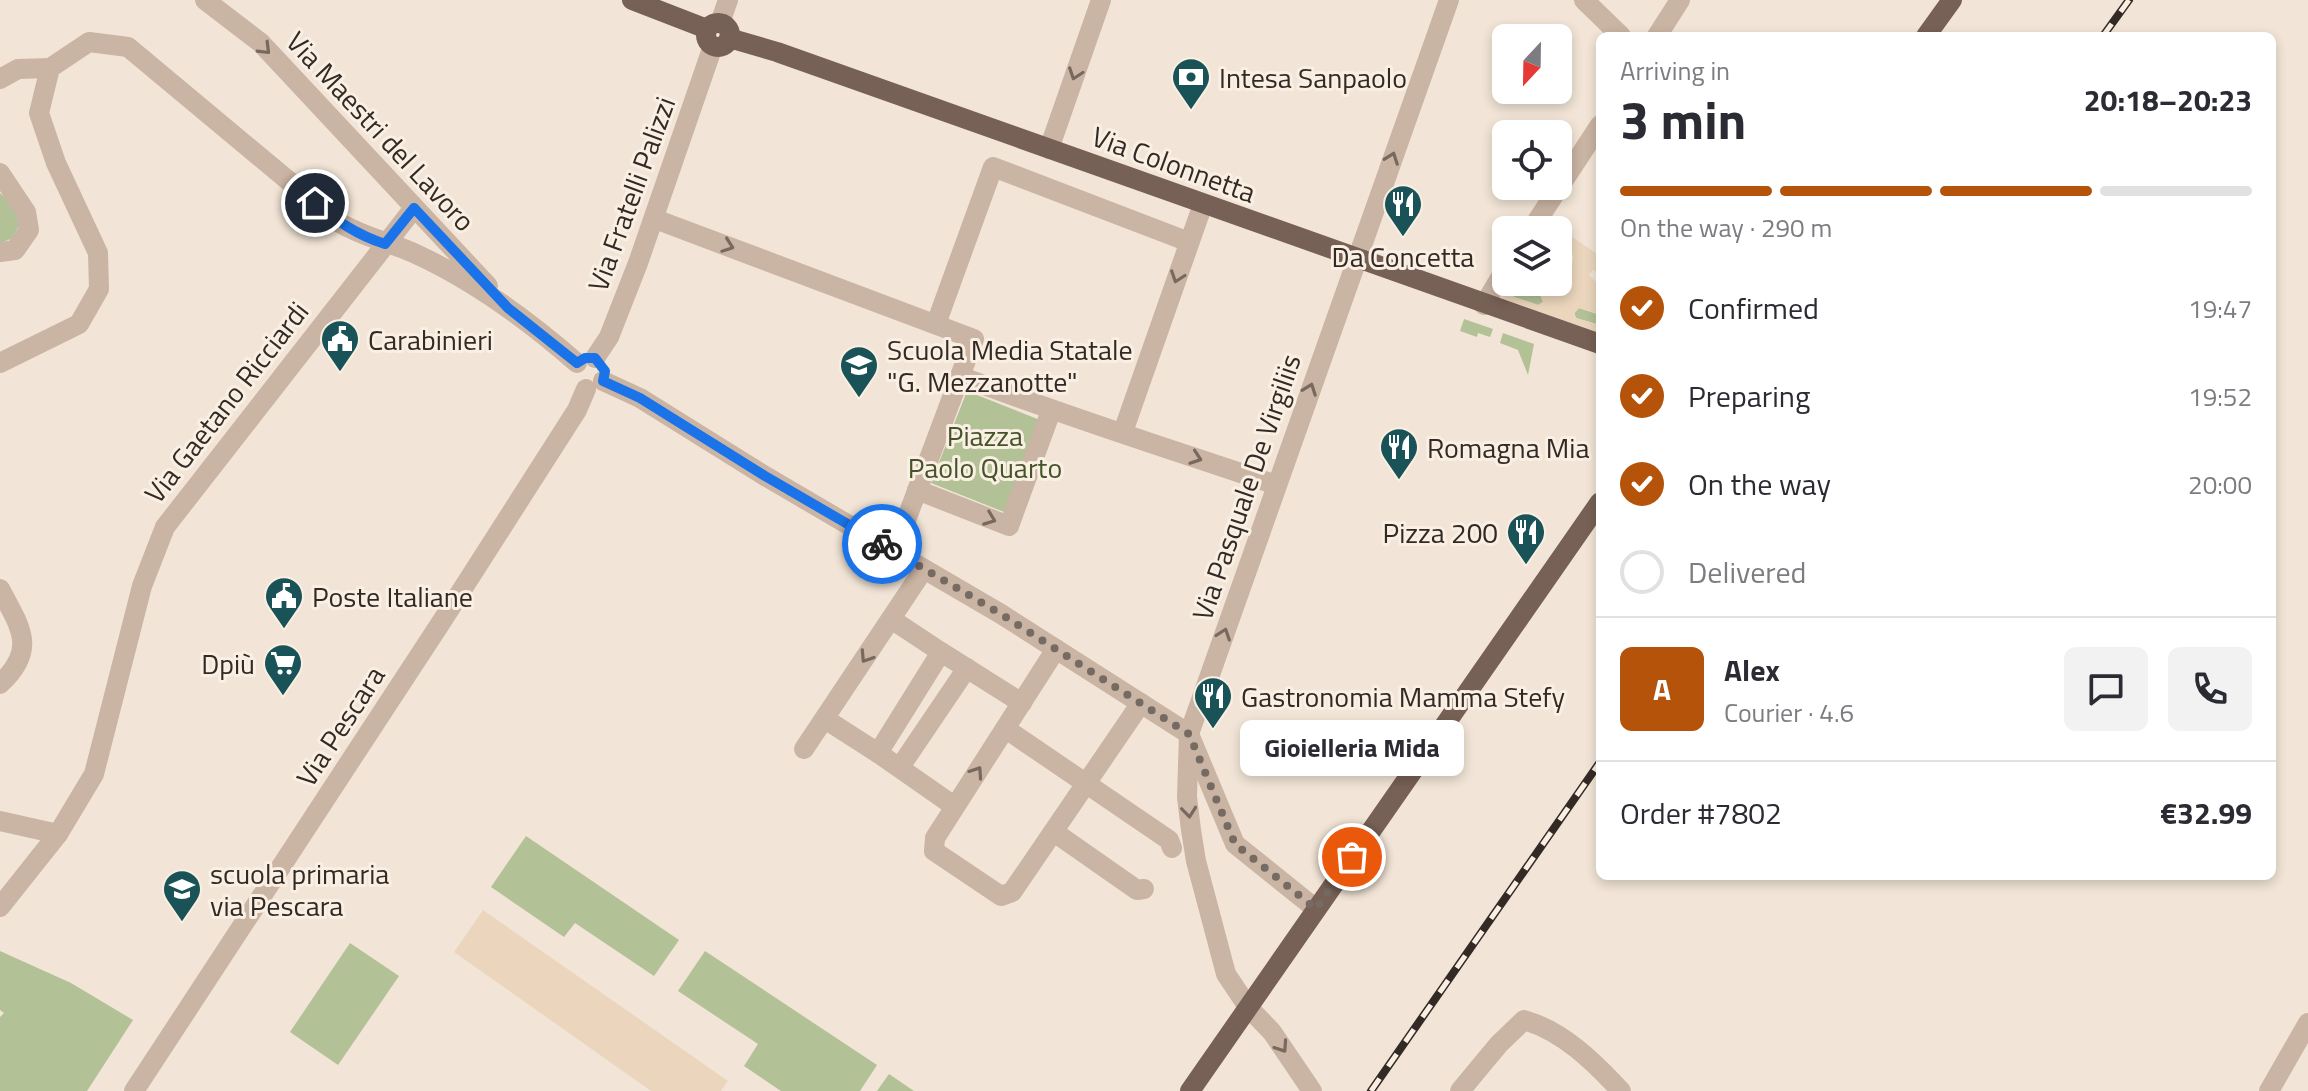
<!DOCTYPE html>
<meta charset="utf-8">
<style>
body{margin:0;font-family:"Titillium Web",sans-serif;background:#f2f2f3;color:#2b2b33;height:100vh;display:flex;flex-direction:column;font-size:30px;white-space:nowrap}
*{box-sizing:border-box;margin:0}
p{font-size:26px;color:#7c7c81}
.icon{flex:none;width:44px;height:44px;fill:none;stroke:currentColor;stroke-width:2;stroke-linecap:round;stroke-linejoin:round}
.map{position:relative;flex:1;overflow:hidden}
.details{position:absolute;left:1596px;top:32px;width:680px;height:848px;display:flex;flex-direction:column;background:#fff;border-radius:12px;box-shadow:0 4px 12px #0003}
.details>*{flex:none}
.needle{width:52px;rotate:202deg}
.controls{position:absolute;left:1492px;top:24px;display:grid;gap:16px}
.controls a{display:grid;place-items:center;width:80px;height:80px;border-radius:12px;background:#fff;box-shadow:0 4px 12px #0003;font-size:40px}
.pin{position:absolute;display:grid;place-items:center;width:68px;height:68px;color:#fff;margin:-34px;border:4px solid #fff;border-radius:50%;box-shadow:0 2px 8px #0007}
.courier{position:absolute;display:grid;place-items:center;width:80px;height:80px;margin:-40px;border:6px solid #1a73e8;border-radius:50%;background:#fff;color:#222;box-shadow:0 2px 10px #0007}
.bubble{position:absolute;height:56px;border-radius:12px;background:#fff;box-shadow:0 4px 12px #0003;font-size:26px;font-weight:700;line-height:56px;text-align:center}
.headline em{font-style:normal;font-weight:700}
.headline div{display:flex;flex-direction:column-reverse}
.headline{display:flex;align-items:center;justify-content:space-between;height:136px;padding:0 24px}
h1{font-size:52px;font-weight:700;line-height:60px}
.bar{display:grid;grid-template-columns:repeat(4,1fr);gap:12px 8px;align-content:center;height:96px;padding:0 24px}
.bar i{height:10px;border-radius:6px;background:#e1e1e2}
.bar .on{background:#b45309}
.bar p{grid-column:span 4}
.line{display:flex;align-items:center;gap:20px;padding:0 24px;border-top:2px solid #e1e1e2}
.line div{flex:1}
.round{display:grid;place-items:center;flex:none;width:84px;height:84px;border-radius:12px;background:#f2f2f3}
ol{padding:0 24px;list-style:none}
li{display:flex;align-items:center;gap:24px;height:88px}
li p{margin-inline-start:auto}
li .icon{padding:8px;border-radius:50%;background:#b45309;color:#fff;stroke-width:4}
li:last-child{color:#7c7c81}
li i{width:44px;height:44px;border:4px solid #e1e1e2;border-radius:50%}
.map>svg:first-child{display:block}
.green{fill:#b3c197}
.plaza{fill:#ebd6bd;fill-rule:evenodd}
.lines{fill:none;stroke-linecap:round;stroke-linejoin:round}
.minor{stroke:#cab4a3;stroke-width:20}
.major{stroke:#776055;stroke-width:20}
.rail-casing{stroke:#342a25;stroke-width:8}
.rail{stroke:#f9efe3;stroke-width:5;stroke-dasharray:15;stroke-linecap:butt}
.oneway{stroke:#78685e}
.done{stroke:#766b63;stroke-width:8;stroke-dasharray:0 14.4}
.route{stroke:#1a73e8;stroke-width:10}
.labels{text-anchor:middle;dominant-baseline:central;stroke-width:6;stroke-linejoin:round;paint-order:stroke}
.poi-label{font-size:28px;fill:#342a25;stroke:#f9efe3;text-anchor:start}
.street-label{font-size:28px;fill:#342a25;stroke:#f9efe3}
.park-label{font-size:28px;fill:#445328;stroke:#f9efe3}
</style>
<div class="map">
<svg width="2308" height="1091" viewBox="0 0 2308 1091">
<rect width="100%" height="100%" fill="#f2e5d7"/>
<g class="green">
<polygon points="0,193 12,204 21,223 11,239 0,243"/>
<polygon points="1517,288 1541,296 1543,302 1538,305 1514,297 1511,291"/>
<polygon points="1579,308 1600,315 1600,325 1576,318 1574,312"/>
<polygon points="1464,319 1493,329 1490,337 1478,333 1477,337 1460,331"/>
<polygon points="1503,333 1534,344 1528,375 1518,350 1500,343"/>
<polygon points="967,391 1040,420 1004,512 931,483"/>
<polygon points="526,836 679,940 654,976 575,923 564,937 491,887"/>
<polygon points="350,943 399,976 338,1065 290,1032"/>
<polygon points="0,951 71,983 133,1020 87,1091 0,1091 0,1017 4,1013 0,1010"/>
<polygon points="705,951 877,1065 860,1091 781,1091 744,1066 758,1044 678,991"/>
<polygon points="889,1074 914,1091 877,1091"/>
</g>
<g class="plaza">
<path d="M1549 221 1600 256V273L1593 270 1589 275 1600 286V315L1579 308 1574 314 1576 318 1600 325V334L1500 301 1508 282 1518 284 1558 282V256L1567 263 1573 261V255L1558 244V230H1544ZM1516 287 1540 295 1543 302 1538 305 1514 297 1511 291Z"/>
<polygon points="483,910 728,1081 721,1091 651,1091 454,952"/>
</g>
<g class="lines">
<g class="minor">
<polyline points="205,0 261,43 488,286"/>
<polyline points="1584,0 1621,36"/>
<polyline points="720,23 728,0"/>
<polyline points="1657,36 1680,0"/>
<polyline points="0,79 18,69 50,68"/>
<polyline points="1049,149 1101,0"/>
<polyline points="0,173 26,212 29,230 15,250 0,252"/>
<polyline points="655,219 974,339 894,552"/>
<polyline points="1531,230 1600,125"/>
<polyline points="1484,305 1506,268"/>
<polyline points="936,324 993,167 1189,242"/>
<polyline points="595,358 609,337 638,263 713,46"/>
<path d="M0 363 79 324 99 289 98 253 56 163 39 113 50 68 89 42 128 47 338 222C367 239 391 242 418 255 476 282 529 321 577 363"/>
<path d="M960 376C1064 416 1170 449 1276 485"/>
<polyline points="603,381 640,398 765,476 1001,614 1189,734 1235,844 1316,909"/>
<polyline points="1123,432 1203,204"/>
<polyline points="917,490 1009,526 1051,411"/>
<path d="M0 589C20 627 38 649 0 684"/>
<polyline points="891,619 941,652 878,753 954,806"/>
<polyline points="1056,649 935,838 934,851 1001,896 1012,892 1141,703"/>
<polyline points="941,652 1022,703"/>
<polyline points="825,719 878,753"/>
<polyline points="1006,729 1169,840 1172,848"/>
<polyline points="804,749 924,569"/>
<polyline points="900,767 967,668"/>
<polyline points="0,821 58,834"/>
<polyline points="1054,832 1137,890 1144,889"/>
<polyline points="0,907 58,834 94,774 142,586 165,527 414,208"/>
<polyline points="134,1091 442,621 577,410 586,389"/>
<polyline points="1312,1091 1272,1032 1248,1007 1226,974 1196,861 1191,830 1187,797 1189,734 1449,0"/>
<path d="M1460 1091 1499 1044 1524 1020C1563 1031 1594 1062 1621 1091"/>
<polyline points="2269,1091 2308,1023"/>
</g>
<g class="major">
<polyline points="632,0 707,29"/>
<circle cx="718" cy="35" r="12"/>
<polyline points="1926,36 1952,0"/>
<polyline points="729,38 777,52 1600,344"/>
<polyline points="1190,1091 1600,502"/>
</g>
<defs>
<g id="rail">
<polyline points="2103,36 2129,0"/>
<polyline points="1371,1091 1600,762"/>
</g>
</defs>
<use href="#rail" class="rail-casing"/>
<use href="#rail" class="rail"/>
</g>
<defs><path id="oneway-chevron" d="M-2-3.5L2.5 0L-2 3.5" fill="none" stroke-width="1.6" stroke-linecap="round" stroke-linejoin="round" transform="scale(2)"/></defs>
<g class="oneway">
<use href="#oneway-chevron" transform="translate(265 49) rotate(45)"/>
<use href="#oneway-chevron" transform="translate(1075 74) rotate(109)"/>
<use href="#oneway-chevron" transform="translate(1392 158) rotate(-70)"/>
<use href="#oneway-chevron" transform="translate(728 246) rotate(20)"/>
<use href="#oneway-chevron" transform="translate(1177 277) rotate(109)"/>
<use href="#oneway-chevron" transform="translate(1310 389) rotate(-70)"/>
<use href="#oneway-chevron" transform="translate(1196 458) rotate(19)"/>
<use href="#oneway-chevron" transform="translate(990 519) rotate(21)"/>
<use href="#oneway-chevron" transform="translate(1224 634) rotate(-71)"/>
<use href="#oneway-chevron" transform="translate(866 657) rotate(123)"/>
<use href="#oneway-chevron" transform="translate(977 772) rotate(-56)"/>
<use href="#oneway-chevron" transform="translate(1189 812) rotate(84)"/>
<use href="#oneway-chevron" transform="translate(1282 1047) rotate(56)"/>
</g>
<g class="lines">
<polyline class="done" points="882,544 1001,614 1189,734 1235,844 1316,909 1352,857"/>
<path class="route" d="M315 203C337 221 357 235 385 244L414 208 508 308 577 363 585 358H595L605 371 603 381 640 398 765 476 882 544"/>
</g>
<defs>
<symbol id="bank-pin" viewBox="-11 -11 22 30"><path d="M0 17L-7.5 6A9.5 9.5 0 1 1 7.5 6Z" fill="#1a5357" stroke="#f9efe3"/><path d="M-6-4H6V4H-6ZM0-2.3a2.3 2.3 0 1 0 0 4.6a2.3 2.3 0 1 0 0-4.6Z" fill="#fff"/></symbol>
<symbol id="restaurant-pin" viewBox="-11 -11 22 30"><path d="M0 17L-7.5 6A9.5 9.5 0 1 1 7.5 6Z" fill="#1a5357" stroke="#f9efe3"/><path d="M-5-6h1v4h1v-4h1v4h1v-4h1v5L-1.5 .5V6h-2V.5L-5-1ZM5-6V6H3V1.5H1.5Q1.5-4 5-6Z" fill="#fff"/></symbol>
<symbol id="civic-pin" viewBox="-11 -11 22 30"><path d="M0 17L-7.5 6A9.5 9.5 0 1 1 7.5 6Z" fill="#1a5357" stroke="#f9efe3"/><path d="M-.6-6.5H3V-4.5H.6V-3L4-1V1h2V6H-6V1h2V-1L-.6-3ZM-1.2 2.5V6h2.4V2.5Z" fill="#fff"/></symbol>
<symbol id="school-pin" viewBox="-11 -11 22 30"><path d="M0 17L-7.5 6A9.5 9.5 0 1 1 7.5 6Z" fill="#1a5357" stroke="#f9efe3"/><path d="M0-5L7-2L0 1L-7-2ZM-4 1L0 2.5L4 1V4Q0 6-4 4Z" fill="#fff"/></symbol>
<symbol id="supermarket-pin" viewBox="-11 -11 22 30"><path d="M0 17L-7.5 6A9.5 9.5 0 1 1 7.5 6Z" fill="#1a5357" stroke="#f9efe3"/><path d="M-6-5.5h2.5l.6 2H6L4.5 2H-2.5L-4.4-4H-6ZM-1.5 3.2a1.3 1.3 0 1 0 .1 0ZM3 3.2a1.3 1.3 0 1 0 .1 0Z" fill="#fff"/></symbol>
</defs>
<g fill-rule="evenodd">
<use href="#bank-pin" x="1169" y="55" width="44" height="60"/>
<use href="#restaurant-pin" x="1381" y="182" width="44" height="60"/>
<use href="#civic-pin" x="318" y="317" width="44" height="60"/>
<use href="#school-pin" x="837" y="343" width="44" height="60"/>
<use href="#restaurant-pin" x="1377" y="425" width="44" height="60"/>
<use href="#restaurant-pin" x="1504" y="510" width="44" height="60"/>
<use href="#civic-pin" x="262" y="574" width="44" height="60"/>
<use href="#supermarket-pin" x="261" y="641" width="44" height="60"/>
<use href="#restaurant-pin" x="1191" y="674" width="44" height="60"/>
<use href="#school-pin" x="160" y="867" width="44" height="60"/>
</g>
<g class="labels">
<g class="poi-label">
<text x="1219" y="77">Intesa Sanpaolo</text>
<text x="1403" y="256" text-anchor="middle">Da Concetta</text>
<text x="368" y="339">Carabinieri</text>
<text x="887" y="349">Scuola Media Statale<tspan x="887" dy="32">"G. Mezzanotte"</tspan></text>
<text x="1427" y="447">Romagna Mia</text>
<text x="1498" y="532" text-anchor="end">Pizza 200</text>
<text x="312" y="596">Poste Italiane</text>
<text x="255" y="663" text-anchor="end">Dpiù</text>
<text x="1241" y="696">Gastronomia Mamma Stefy</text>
<text x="210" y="873">scuola primaria<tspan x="210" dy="32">via Pescara</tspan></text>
</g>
<g class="street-label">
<text transform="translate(381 131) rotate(47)">Via Maestri del Lavoro</text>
<text transform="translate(1174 164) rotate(20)">Via Colonnetta</text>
<text transform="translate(631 194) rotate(-70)">Via Fratelli Palizzi</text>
<text transform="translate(226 402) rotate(-52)">Via Gaetano Ricciardi</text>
<text transform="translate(1246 487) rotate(-71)">Via Pasquale De Virgiliis</text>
<text transform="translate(340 726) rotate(-57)">Via Pescara</text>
</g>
<g class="park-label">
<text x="985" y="435">Piazza<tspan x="985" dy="32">Paolo Quarto</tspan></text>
</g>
</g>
</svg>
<div class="controls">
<a><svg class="needle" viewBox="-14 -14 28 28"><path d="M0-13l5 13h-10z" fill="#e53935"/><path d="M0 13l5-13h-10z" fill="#7c7c81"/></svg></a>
<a><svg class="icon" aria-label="locate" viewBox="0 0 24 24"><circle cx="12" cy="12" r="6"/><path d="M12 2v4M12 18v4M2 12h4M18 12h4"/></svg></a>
<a><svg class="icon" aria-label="layers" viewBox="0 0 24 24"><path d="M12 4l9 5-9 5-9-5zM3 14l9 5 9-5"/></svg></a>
</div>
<div class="pin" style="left:1352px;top:857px;background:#ea580c"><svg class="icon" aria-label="bag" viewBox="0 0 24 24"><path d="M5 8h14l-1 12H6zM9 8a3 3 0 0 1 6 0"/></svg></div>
<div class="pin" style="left:315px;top:203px;background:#1f2937"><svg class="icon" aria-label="home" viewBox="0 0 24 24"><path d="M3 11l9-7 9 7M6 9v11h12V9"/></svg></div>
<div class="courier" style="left:882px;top:544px"><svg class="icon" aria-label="bike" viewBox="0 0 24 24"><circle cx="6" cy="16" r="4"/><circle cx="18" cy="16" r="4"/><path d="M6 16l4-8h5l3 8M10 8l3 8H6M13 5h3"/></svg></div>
<div class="bubble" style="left:1240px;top:720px;width:224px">Gioielleria Mida</div>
<section class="details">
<div class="headline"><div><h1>3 min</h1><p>Arriving in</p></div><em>20:18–20:23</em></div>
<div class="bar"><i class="on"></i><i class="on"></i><i class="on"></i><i></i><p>On the way · 290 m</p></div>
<ol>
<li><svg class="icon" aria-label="check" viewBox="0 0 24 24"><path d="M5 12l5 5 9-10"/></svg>Confirmed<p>19:47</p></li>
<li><svg class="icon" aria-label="check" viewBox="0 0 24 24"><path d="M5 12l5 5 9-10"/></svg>Preparing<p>19:52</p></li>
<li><svg class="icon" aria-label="check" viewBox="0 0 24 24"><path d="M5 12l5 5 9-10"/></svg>On the way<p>20:00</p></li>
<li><i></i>Delivered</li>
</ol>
<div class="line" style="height:144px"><b class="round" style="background:#b45309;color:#fff">A</b><div><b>Alex</b><p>Courier · 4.6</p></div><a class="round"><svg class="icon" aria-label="chat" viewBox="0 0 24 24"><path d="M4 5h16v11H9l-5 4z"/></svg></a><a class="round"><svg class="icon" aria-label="phone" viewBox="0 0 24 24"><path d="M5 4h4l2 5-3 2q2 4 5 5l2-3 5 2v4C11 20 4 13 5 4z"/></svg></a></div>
<div class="line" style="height:104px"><div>Order #7802</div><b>€32.99</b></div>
</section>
</div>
